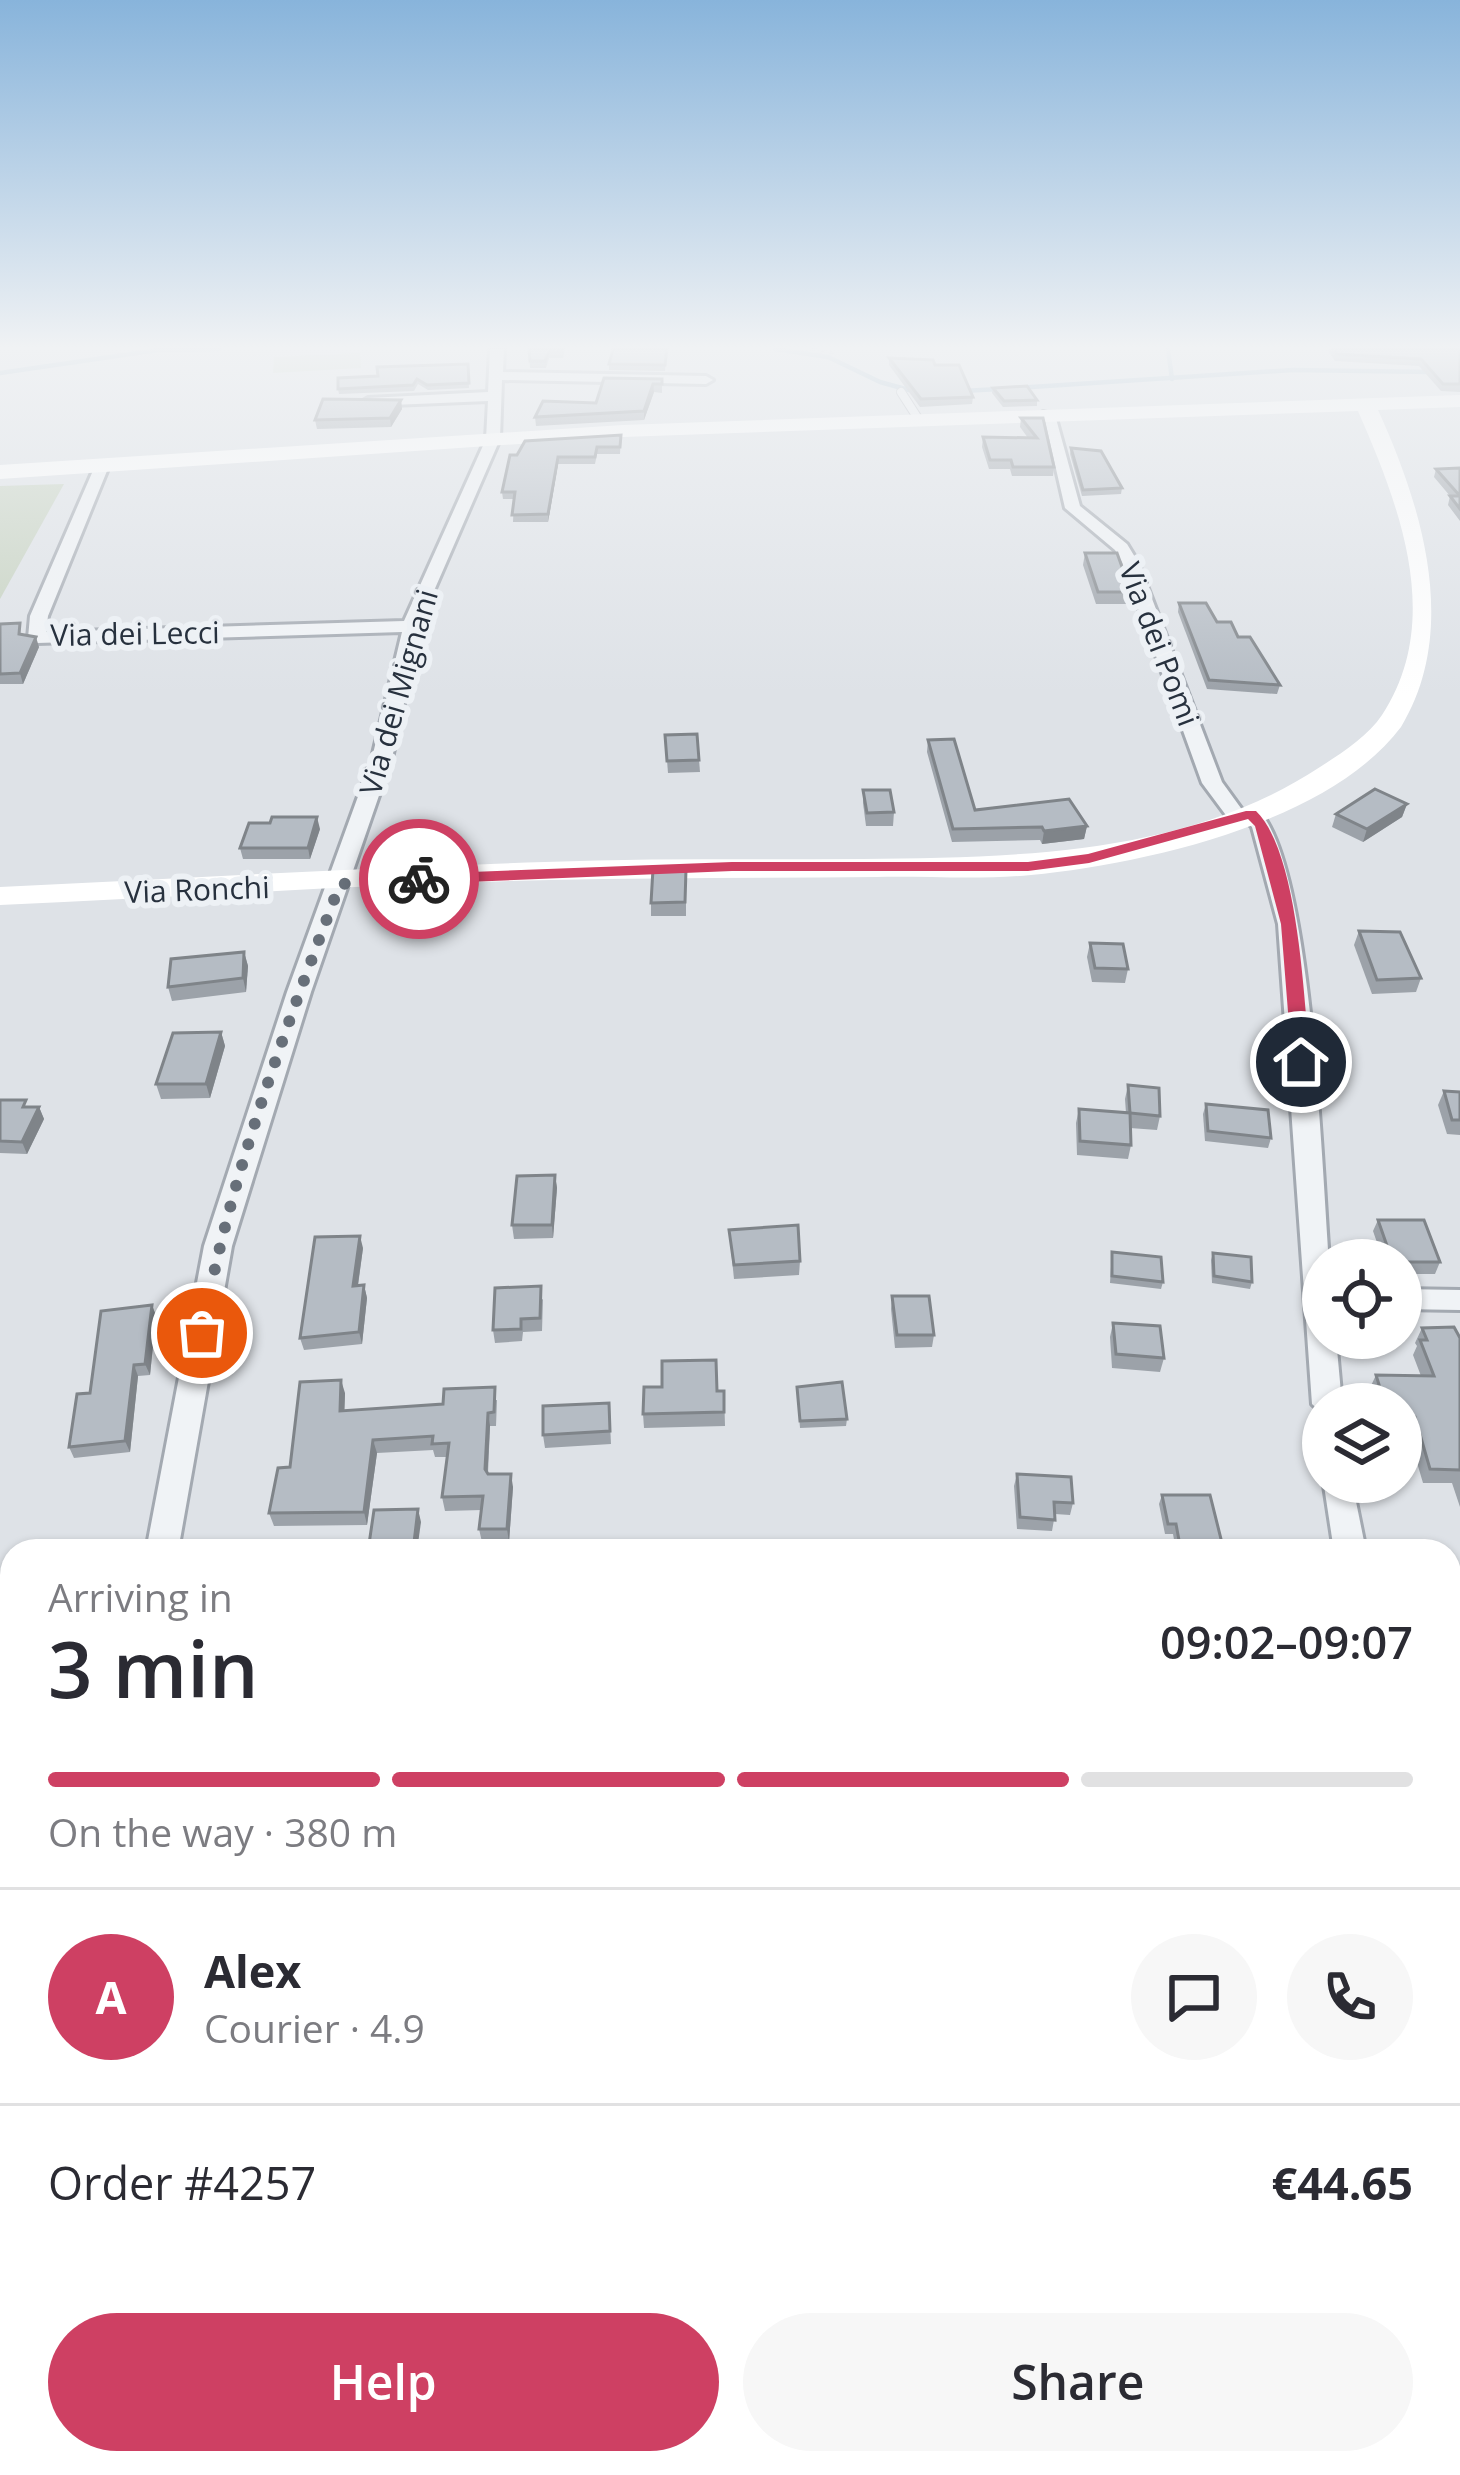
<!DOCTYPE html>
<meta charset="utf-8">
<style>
body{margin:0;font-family:"Open Sans",sans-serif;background:#f7f7f7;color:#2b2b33;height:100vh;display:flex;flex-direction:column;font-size:45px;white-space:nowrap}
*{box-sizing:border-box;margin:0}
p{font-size:39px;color:#7c7c81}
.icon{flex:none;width:66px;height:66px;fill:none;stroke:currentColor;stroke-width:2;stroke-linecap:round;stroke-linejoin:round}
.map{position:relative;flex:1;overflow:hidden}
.details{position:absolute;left:0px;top:1539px;width:1461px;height:936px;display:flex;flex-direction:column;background:#fff;border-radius:36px 36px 0 0;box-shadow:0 3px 9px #0004}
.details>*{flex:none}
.tools{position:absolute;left:1302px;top:1239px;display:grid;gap:24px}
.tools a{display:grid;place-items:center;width:120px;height:120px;border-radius:50%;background:#fff;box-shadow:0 3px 9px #0004;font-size:60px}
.pin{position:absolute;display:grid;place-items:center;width:102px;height:102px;color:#fff;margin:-51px;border:6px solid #fff;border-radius:50%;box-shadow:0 3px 12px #0007}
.courier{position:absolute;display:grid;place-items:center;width:120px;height:120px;margin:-60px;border:9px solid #ce4063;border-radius:50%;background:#fff;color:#222;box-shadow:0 3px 15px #0007}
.overview em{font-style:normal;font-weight:600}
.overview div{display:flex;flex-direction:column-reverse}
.overview{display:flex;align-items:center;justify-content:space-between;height:204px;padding:0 48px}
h1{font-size:78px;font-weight:600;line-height:90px}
.bar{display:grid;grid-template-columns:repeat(4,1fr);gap:18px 12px;align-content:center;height:144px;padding:0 48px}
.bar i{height:15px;border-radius:9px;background:#e1e1e2}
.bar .active{background:#ce4063}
.bar p{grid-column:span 4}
.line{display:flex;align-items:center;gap:30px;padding:0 48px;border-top:3px solid #e1e1e2}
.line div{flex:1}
.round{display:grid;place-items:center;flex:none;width:126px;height:126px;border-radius:63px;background:#f7f7f7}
.cta{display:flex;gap:24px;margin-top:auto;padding:24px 48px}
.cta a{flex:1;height:138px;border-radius:72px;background:#ce4063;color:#fff;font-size:48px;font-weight:600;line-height:138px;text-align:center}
.cta a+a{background:#f7f7f7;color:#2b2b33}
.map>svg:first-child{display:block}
.green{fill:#c5d1bf}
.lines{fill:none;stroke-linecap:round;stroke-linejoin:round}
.stream{stroke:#98b4c8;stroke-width:4.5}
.lane-casing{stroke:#a3a9b1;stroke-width:10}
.street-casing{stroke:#a3a9b1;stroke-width:6}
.path{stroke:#b8bdc2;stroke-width:3;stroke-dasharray:4.5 4.5;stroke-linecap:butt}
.lane{stroke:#f0f3f6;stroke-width:8}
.street{fill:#f0f3f6;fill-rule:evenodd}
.secondary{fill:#fff;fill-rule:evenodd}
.wall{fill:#9ca2a9}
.shaded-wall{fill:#7f8489}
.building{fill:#b5bcc4;stroke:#7f8489;stroke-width:3}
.route{fill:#ce4063}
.done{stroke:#676f79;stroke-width:12;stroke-dasharray:0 21.6}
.labels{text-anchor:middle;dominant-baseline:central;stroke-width:12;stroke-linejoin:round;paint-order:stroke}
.far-street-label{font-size:30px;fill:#27313e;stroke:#edf1f5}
</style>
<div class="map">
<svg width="1460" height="2475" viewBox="0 0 1460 2475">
<rect width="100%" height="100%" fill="#dee2e7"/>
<g class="green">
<polygon points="360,353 361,368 273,373 274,357"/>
<polygon points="64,484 0,599 0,486"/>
</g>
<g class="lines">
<g class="stream">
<polyline points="775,349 828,357 880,382 909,390"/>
<polyline points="1168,349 1172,379"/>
<polyline points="0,373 158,350 220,349"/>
<polyline points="1016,388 1293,370 1431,372"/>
<polyline points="962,391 999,389"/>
</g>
<defs>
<polyline id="lane" points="901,392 919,420"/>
<g id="street">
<polygon points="490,349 504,349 503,372 706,376 713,380 706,384 502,380 500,439 423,616 392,758 311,992 232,1246 178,1551 146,1551 204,1246 287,992 372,758 402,632 37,643 28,638 30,616 95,466 102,462 109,466 48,616 46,632 404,621 486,439 488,401 368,406 361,402 368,398 488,392"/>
<path d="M1043 412 1055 415 1080 506 1127 544 1138 562 1222 782 1243 811 1258 810C1312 863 1322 1173 1329 1260H1323V1338H1336L1342 1404H1323V1414L1312 1404 1278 924 1252 827 1246 821 1231 822 1202 783 1122 562 1115 550 1065 508Z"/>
<polygon points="1401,1289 1460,1290 1460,1310 1401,1309"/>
<polygon points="1323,1479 1352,1482 1366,1551 1334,1551"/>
<polygon points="1449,1924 1460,1929 1460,2005 1449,2001"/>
<polygon points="12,2112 12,2192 0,2197 0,2117"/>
</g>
</defs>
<use href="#lane" class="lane-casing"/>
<use href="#street" class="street-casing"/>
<polyline class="path" points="812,349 838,354"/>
<use href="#lane" class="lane"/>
<use href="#street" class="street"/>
<path class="secondary" d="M1460 395V407L1378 410C1422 506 1460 630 1401 727 1329 823 1144 864 1031 875 980 880 928 876 877 877 768 878 660 878 551 880 368 884 184 897 0 905V887C182 878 363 868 545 862 651 858 757 860 863 859 1018 857 1185 856 1320 767 1342 753 1368 736 1382 715 1445 619 1398 503 1358 411L623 437 0 479V465L623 425Z"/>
</g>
<g class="wall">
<polygon points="529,349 565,349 563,358 549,358 546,368 530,368"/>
<polygon points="667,349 665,371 609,370 609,364"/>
<polygon points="1327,349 1460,349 1460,392 1441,391 1419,366 1335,361"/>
<polygon points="889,358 935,365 973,397 972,404 920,407 889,365"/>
<polygon points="468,364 469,388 428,390 418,384 414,391 339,394 338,389 378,376"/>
<polygon points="662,379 662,393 654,392 644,420 536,426 535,417 596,403"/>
<polygon points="993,388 1037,400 1037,406 1003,407 992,393"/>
<polygon points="401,400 402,409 391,427 317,429 315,420"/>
<polygon points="1021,418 1043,418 1054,467 1053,476 1012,476 1010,469 989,469 982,447 983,437 1028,438 1020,427"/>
<polygon points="621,435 620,454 597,454 595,464 558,464 548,522 513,522 514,499 503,499 502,492 517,455"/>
<polygon points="1071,448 1122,488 1121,494 1082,496 1070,454"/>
<polygon points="1460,468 1460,521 1448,505 1450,496 1434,477 1436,469"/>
<polygon points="1085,553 1131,592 1128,604 1096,604 1083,565"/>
<polygon points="1179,603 1217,622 1238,637 1280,685 1277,694 1207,689 1178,612"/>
<polygon points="0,624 24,635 39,647 23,684 0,684"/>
<polygon points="697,734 700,772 668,773 665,735"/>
<polygon points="928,740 975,810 1087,826 1084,839 1042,844 1040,840 952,842 927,752"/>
<polygon points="863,790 894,812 893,826 866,826 863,803"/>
<polygon points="1407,804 1402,817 1363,842 1332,827 1336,814"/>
<polygon points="320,829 310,859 243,859 240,848"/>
<polygon points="686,869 686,916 651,916 651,903"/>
<polygon points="1359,931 1421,978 1416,992 1372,994 1354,945"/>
<polygon points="1090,943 1128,969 1125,983 1092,982 1087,957"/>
<polygon points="244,952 248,966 246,992 172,1001 168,987"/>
<polygon points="221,1032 225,1046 210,1098 161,1099 156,1084"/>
<polygon points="1128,1085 1160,1116 1157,1130 1130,1128 1131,1145 1128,1159 1077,1155 1076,1123 1079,1109 1126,1113 1125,1099"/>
<polygon points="1444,1091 1460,1092 1460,1135 1447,1134 1438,1105"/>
<polygon points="0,1100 29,1107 39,1107 44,1119 27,1154 0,1153"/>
<polygon points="1206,1104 1271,1138 1268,1148 1205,1141 1203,1114"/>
<polygon points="555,1175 557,1188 553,1238 514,1239 512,1225"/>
<polygon points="1378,1220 1440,1262 1435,1274 1401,1274 1401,1260 1383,1260 1373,1231"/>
<polygon points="729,1230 800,1261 799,1275 734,1279"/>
<polygon points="363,1248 358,1286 364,1285 367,1298 362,1344 304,1350 300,1338"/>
<polygon points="1112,1252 1163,1282 1161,1289 1110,1283"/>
<polygon points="1213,1253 1252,1282 1250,1289 1212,1283 1211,1260"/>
<polygon points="892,1296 934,1335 932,1347 895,1348 891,1309"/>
<polygon points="543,1299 542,1331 523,1332 522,1341 495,1343 493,1330"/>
<polygon points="152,1305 156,1316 150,1375 138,1376 130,1452 74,1458 69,1447 90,1393"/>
<polygon points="1113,1323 1164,1358 1160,1372 1112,1368 1110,1337"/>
<polygon points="1422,1328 1460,1338 1460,1507 1452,1483 1423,1483 1408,1432 1401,1432 1401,1404 1374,1404 1369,1390 1376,1375 1421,1376 1413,1355 1417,1346 1415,1343"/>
<polygon points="797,1387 847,1419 846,1426 800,1428"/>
<polygon points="717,1391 724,1391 725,1426 644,1428 643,1414"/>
<polygon points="345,1393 344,1411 497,1400 496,1426 490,1426 488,1473 513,1487 509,1542 482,1542 479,1529 482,1510 445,1511 442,1497 447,1457 435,1457 433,1450 377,1453 367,1525 274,1526 269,1513 290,1467"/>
<polygon points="609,1403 611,1444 545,1448 543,1435"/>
<polygon points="1017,1474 1073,1503 1070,1515 1055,1514 1052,1531 1017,1529 1014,1486"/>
<polygon points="1162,1495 1222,1543 1265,1551 1176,1551 1173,1534 1165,1534 1159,1504"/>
<polygon points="1449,2257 1460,2301 1460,2447 1452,2447 1449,2436"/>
</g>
<g class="shaded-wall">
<polygon points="653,384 654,392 644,420 644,411"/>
<polygon points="401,400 402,409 391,427 390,418"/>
<polygon points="558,457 558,464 548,522 548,514"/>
<polygon points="36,637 39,647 23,684 20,673"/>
<polygon points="1407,804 1402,817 1363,842 1367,829"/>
<polygon points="317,817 320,829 310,859 308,848"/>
<polygon points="1087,826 1084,839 1042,844 1044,831"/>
<polygon points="244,952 248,966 246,992 243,978"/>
<polygon points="221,1032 225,1046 210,1098 206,1084"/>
<polygon points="39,1107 44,1119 27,1154 22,1142"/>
<polygon points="555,1175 557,1188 553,1238 552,1225"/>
<polygon points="360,1236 363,1248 356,1298 353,1286"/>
<polygon points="364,1285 367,1298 362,1344 359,1332"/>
<polygon points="152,1305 156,1316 150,1375 145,1364"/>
<polygon points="134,1365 138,1376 130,1452 125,1441"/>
<polygon points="341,1380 345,1393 344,1425 340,1411"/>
<polygon points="488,1413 490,1426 487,1482 485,1469"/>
<polygon points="373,1440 377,1453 367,1525 364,1512"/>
<polygon points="511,1474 513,1487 509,1542 507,1529"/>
<polygon points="418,1509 421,1522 417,1551 413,1551"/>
</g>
<g class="building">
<polygon points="529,349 563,349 562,351 549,351 545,361 530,361"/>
<polygon points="613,349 667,349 665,365 609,364"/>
<polygon points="1333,349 1460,349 1460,384 1443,384 1421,359 1337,354"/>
<polygon points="889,358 933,360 935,365 959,365 973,397 921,399"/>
<polygon points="468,364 469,383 427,385 417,379 413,385 338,389 338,378 378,376 377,367"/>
<polygon points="604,378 662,379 662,384 653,384 644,411 535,417 543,401 596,403"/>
<polygon points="1027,386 1037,400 1004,401 993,388"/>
<polygon points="323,399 401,400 390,418 315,420"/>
<polygon points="1021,418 1043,418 1054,467 1013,467 1011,460 990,460 983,437 1037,438"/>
<polygon points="621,435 620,447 597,447 595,457 558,457 548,514 512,515 515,492 502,492 510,455 517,455 525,441"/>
<polygon points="1071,448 1101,451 1122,488 1083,490"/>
<polygon points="1460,468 1460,496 1436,469"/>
<polygon points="1450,496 1460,496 1460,509"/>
<polygon points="1085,553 1117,553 1131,592 1098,592"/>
<polygon points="1179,603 1206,603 1217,622 1231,622 1238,637 1250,637 1280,685 1209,680"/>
<polygon points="20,623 19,634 36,637 20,673 0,674 0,624"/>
<polygon points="697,734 699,760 667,761 665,735"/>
<polygon points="954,739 975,810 1069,799 1087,826 1044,831 1042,827 953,829 928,740"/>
<polygon points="1375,789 1407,804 1367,829 1336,814"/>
<polygon points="863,790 890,790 894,812 867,813"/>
<polygon points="272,817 317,817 308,848 240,848 249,823 270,823"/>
<polygon points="653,869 686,869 685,902 651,903"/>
<polygon points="1359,931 1400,932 1421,978 1377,980"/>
<polygon points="1090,943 1123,944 1128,969 1095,968"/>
<polygon points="244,952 243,978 168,987 171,959"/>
<polygon points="221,1032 206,1084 156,1084 173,1033"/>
<polygon points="1128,1085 1159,1088 1160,1116 1130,1113"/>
<polygon points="1444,1091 1460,1092 1460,1120 1452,1120"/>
<polygon points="0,1100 26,1100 23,1107 39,1107 22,1142 0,1141"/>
<polygon points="1206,1104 1268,1110 1271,1138 1208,1131"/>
<polygon points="1079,1109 1130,1113 1131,1145 1080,1141"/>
<polygon points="555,1175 552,1225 512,1225 517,1176"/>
<polygon points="1378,1220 1424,1220 1440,1262 1401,1262 1401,1260 1392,1260"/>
<polygon points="798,1225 800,1261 734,1265 729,1230"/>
<polygon points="360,1236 353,1286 364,1285 359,1332 300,1338 315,1237"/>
<polygon points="1112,1252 1161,1257 1163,1282 1112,1276"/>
<polygon points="1213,1253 1251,1257 1252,1282 1214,1276"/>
<polygon points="541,1286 540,1318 521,1319 521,1329 493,1330 495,1288"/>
<polygon points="892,1296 929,1296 934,1335 897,1335"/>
<polygon points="152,1305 145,1364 134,1365 125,1441 69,1447 77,1394 90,1393 101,1311"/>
<polygon points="1113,1323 1160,1326 1164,1358 1116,1354"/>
<polygon points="1454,1327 1460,1338 1460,1470 1430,1469 1415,1417 1401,1417 1401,1404 1385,1404 1376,1375 1434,1376 1420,1340 1427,1340 1422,1328"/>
<polygon points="716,1360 717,1391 724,1391 724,1412 643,1414 644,1387 662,1387 662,1361"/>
<polygon points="341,1380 340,1411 443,1404 444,1389 495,1387 494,1412 488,1413 485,1469 488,1474 511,1474 507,1529 479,1529 483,1496 442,1497 449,1443 432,1444 433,1436 373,1440 364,1512 269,1513 278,1468 290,1467 300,1382"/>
<polygon points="842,1382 847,1419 800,1421 797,1387"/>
<polygon points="609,1403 610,1431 543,1435 543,1406"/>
<polygon points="1017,1474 1071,1477 1073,1503 1054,1502 1055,1520 1020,1517"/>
<polygon points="1162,1495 1210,1495 1222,1543 1264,1545 1265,1551 1181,1551 1176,1524 1168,1524"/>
<polygon points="418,1509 413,1551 368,1551 374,1510"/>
<rect x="1449" y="2216" width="11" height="36"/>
<polygon points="1449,2257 1460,2301 1460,2431 1455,2411 1449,2411"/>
<rect x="721" y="2463" width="46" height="12"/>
</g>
<linearGradient id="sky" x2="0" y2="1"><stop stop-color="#88b4db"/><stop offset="0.5" stop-color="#f0f2f4"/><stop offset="1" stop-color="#f0f2f4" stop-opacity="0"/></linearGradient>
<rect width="1460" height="695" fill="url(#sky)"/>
<path class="route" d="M1246 811H1256C1299 853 1304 1001 1310 1062L1301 1068 1292 1062 1281 924 1255 826 1248 819 1089 863 1028 871H732L419 884 411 879 419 874 732 862H1028L1088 854Z"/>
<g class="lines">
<path class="done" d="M202 1333C229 1179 285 1030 340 884L419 879"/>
</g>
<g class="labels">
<g class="far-street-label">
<text transform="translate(135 633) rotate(-1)">Via dei Lecci</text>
<text transform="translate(1160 644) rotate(69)">Via dei Pomi</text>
<text transform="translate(398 692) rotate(-74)">Via dei Mignani</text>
<text transform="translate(197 889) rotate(-2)">Via Ronchi</text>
</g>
</g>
</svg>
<div class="tools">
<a><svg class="icon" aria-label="locate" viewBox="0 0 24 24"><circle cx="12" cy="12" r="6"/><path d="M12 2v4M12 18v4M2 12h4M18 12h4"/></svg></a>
<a><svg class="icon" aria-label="layers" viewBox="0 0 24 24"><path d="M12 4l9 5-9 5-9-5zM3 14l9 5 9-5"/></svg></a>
</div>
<div class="pin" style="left:202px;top:1333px;background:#ea580c"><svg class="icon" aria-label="bag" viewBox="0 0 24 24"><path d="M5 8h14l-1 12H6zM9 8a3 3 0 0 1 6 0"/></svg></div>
<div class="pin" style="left:1301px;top:1062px;background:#1f2937"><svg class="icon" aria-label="home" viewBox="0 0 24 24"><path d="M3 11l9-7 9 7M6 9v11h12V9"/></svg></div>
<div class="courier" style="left:419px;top:879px"><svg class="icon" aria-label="bike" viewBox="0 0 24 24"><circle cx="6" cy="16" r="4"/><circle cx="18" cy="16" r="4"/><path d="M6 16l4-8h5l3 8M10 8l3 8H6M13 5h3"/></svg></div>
<section class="details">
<div class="overview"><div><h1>3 min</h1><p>Arriving in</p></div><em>09:02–09:07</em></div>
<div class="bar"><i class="active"></i><i class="active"></i><i class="active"></i><i></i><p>On the way · 380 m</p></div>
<div class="line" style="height:216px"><b class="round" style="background:#ce4063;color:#fff">A</b><div><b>Alex</b><p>Courier · 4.9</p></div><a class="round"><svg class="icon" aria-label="chat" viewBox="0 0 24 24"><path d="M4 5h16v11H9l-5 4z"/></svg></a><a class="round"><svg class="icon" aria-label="phone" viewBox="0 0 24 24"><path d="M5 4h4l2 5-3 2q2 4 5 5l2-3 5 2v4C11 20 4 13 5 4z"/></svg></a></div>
<div class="line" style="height:156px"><div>Order #4257</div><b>€44.65</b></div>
<div class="cta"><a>Help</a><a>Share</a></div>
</section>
</div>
